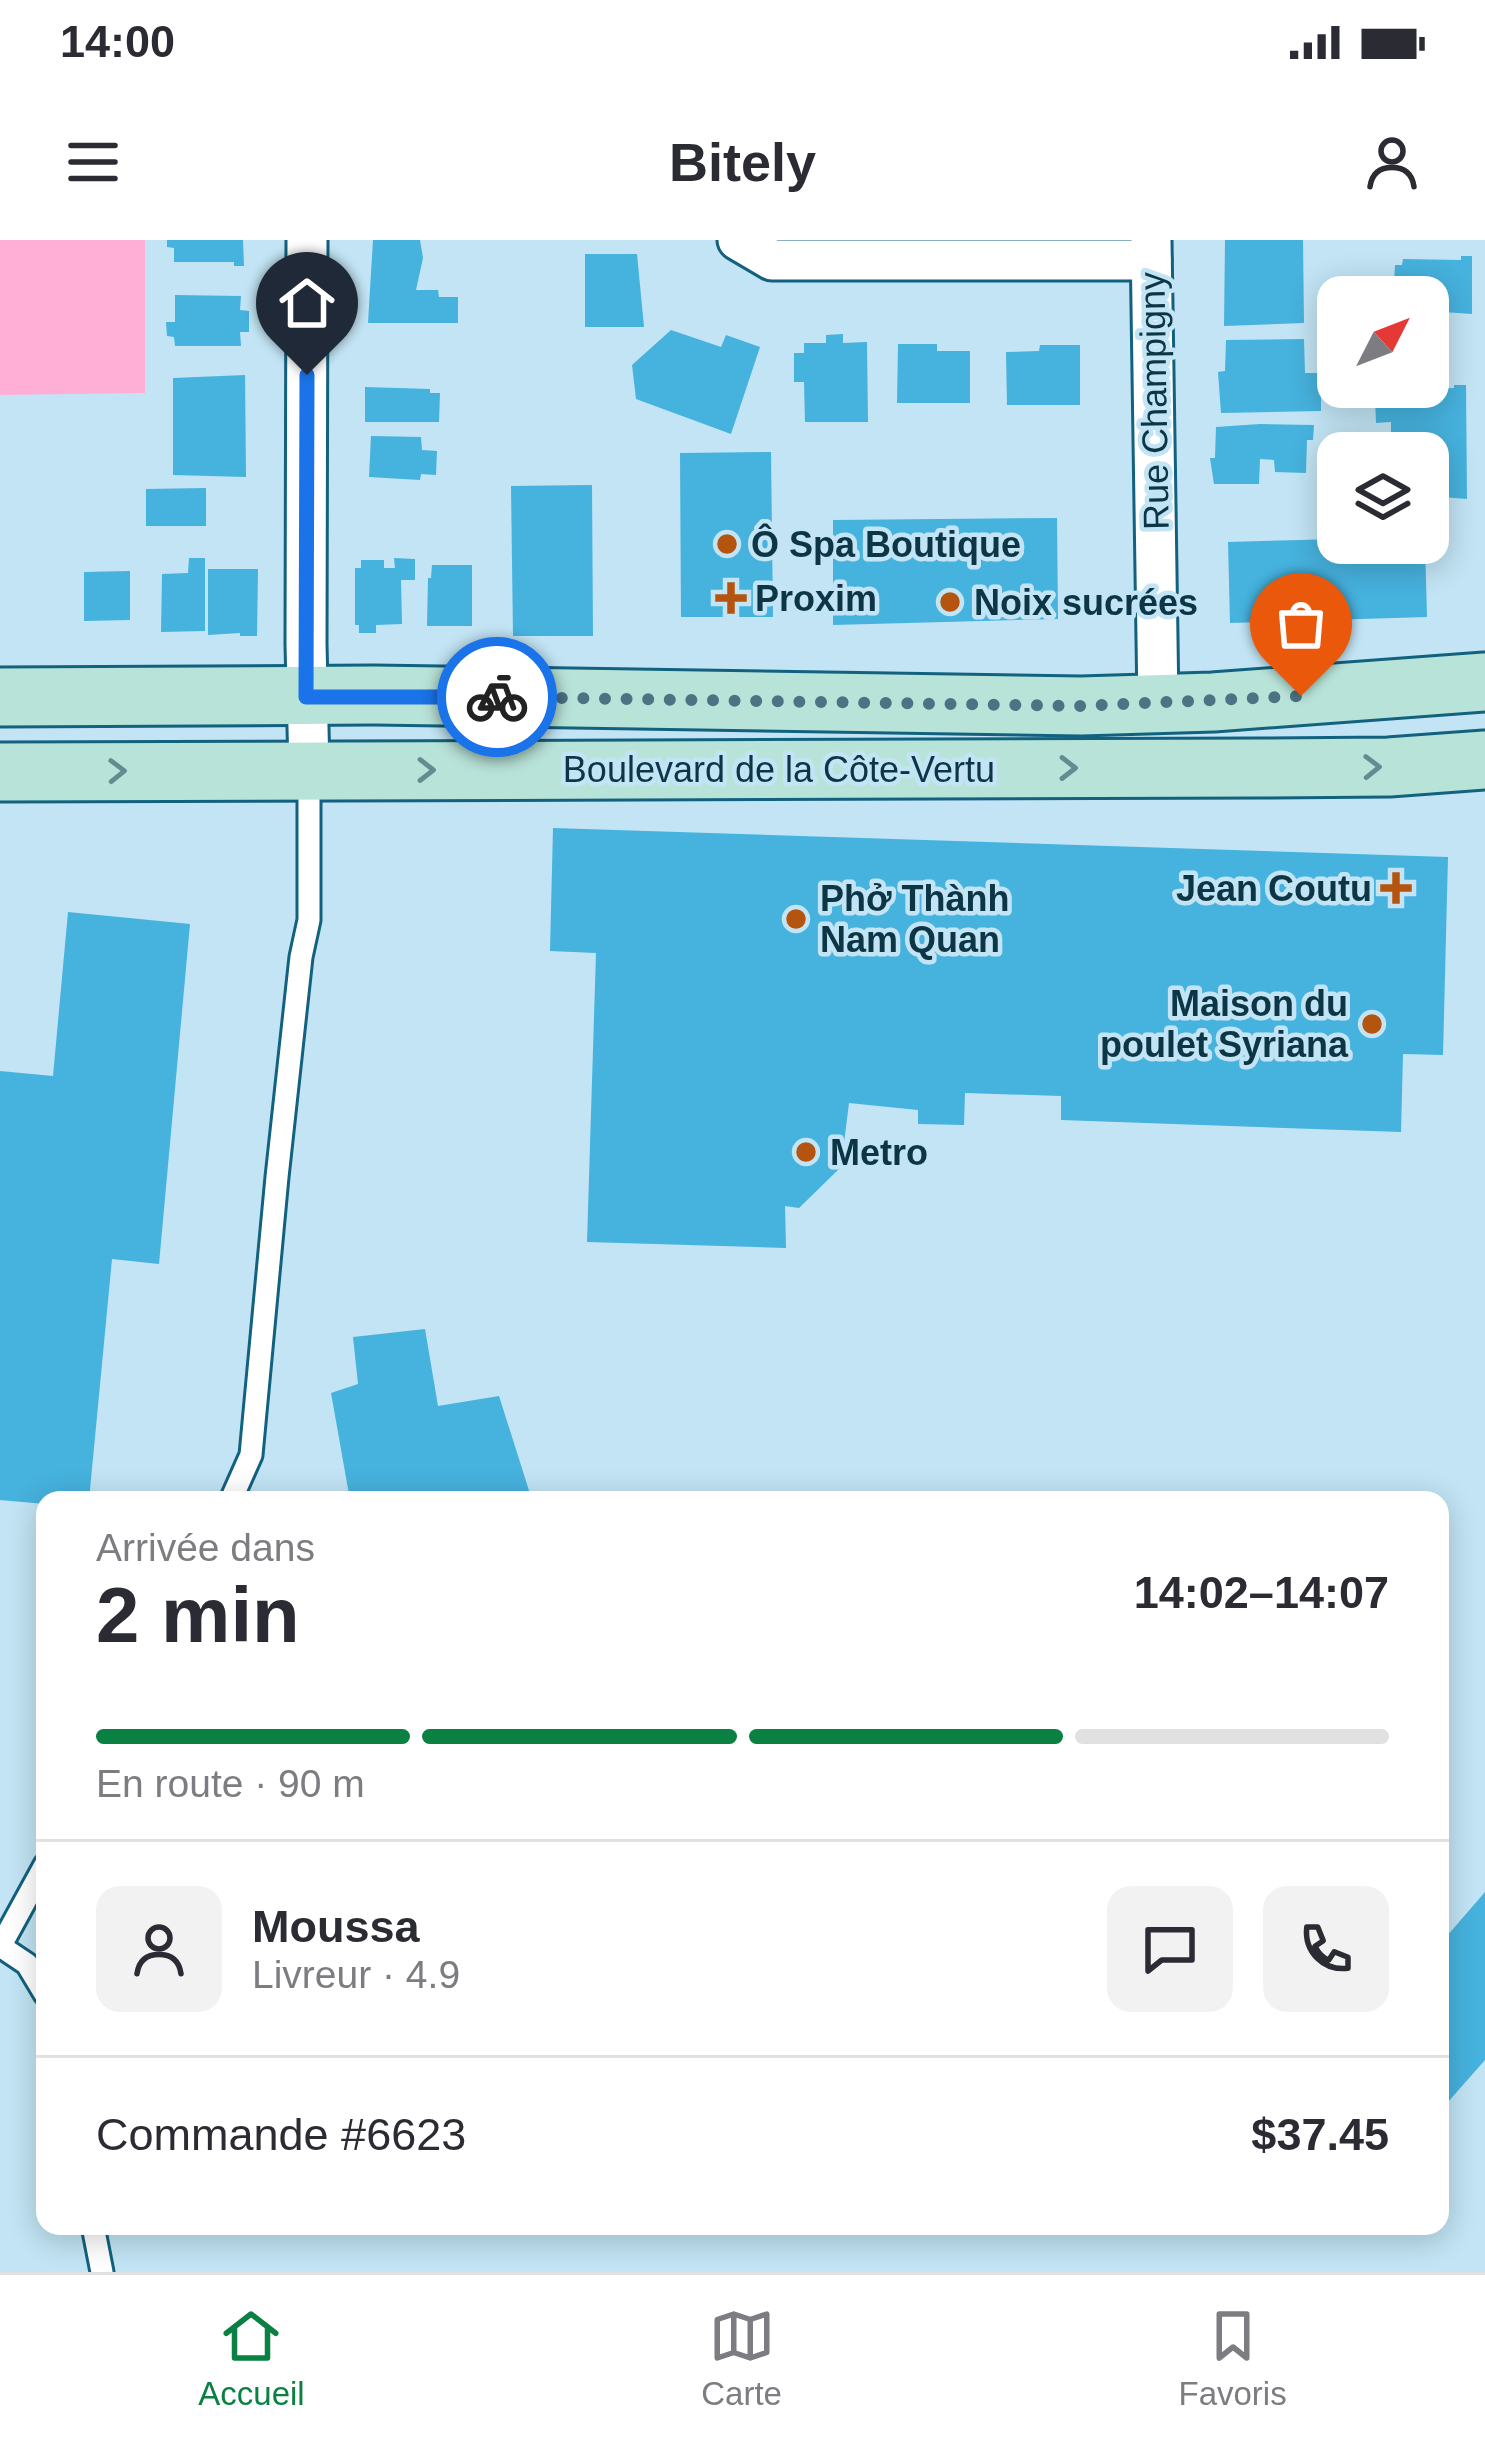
<!DOCTYPE html>
<html lang="fr">
<meta charset="utf-8">
<style>
body{margin:0;font-family:Arial,sans-serif;background:#f2f2f3;color:#2b2b33;height:100vh;display:flex;flex-direction:column;font-size:45px;white-space:nowrap}
*{box-sizing:border-box;margin:0}
p{font-size:39px;color:#7c7c81}
.icon{flex:none;width:66px;height:66px;fill:none;stroke:currentColor;stroke-width:2;stroke-linecap:round;stroke-linejoin:round}
.map{position:relative;flex:1;overflow:hidden}
.drawer{position:absolute;left:36px;top:1251px;width:1413px;height:744px;display:flex;flex-direction:column;background:#fff;border-radius:24px;box-shadow:0 6px 30px #0003}
.drawer>*{flex:none}
.needle{width:78px;rotate:48deg}
.buttons{position:absolute;left:1317px;top:36px;display:grid;gap:24px}
.buttons a{display:grid;place-items:center;width:132px;height:132px;border-radius:24px;background:#fff;box-shadow:0 6px 30px #0003;font-size:60px}
.pin{position:absolute;display:grid;place-items:center;width:102px;height:102px;color:#fff;margin:-123px -51px;border-radius:50% 50% 50% 0;rotate:-45deg;box-shadow:0 0 12px #0007}
.pin .icon{rotate:45deg}
.courier{position:absolute;display:grid;place-items:center;width:120px;height:120px;margin:-60px;border:9px solid #1a73e8;border-radius:50%;background:#fff;color:#222;box-shadow:0 3px 15px #0007}
.overview em{font-style:normal;font-weight:800}
.overview div{display:flex;flex-direction:column-reverse}
.overview{display:flex;align-items:center;justify-content:space-between;height:204px;padding:0 60px}
h1{font-size:78px;font-weight:800;line-height:90px}
.bar{display:grid;grid-template-columns:repeat(4,1fr);gap:18px 12px;align-content:center;height:144px;padding:0 60px}
.bar i{height:15px;border-radius:9px;background:#e1e1e2}
.bar .on{background:#0b8043}
.bar p{grid-column:span 4}
.line{display:flex;align-items:center;gap:30px;padding:0 60px;border-top:3px solid #e1e1e2}
.line div{flex:1}
.round{display:grid;place-items:center;flex:none;width:126px;height:126px;border-radius:24px;background:#f2f2f3}
.status{display:flex;justify-content:space-between;align-items:center;height:84px;padding:0 60px;background:#fff;direction:ltr}
.status svg{height:33px;fill:currentColor}
header{display:flex;justify-content:space-between;align-items:center;height:156px;padding:0 60px;background:#fff;font-size:54px;font-weight:800}
.dock{display:flex;justify-content:space-around;align-items:center;height:168px;border-top:3px solid #e1e1e2;background:#fff;font-size:33px;color:#7c7c81}
.dock a{display:grid;justify-items:center;gap:6px}
.dock .on{color:#0b8043}
.map>svg:first-child{display:block}
.green{fill:#ffafd6}
.building{fill:#46b2de}
.lines{fill:none;stroke-linecap:round;stroke-linejoin:round}
.lane-casing{stroke:#12617e;stroke-width:27}
.street-casing{stroke:#12617e;stroke-width:45}
.secondary-casing{stroke:#12617e;stroke-width:63}
.lane{stroke:#fff;stroke-width:21}
.street{stroke:#fff;stroke-width:39}
.secondary{stroke:#b8e3d8;stroke-width:57}
.oneway{stroke:#628c8f}
.done{stroke:#4c7383;stroke-width:12;stroke-dasharray:0 21.6}
.route{stroke:#1a73e8;stroke-width:15}
.poi-dot{fill:#b4540f;stroke:#c2e4f4;stroke-width:4.5}
.labels{text-anchor:middle;dominant-baseline:central;stroke-width:9;stroke-linejoin:round;paint-order:stroke}
.street-label{font-size:36px;fill:#0c3646;stroke:#c2e4f4}
.poi-label{font-size:36px;font-weight:bold;fill:#0c3646;stroke:#c2e4f4;text-anchor:start}
</style>
<div class="status"><b>14:00</b><svg viewBox="0 0 49 12"><path d="M0 12V9h3v3zM5 12V6h3v6zM10 12V3h3v9zM15 12V0h3v12zM26 1h20v11H26zM47 4h2v5h-2z"/></svg></div>
<header><svg class="icon" aria-label="menu" viewBox="0 0 24 24"><path d="M4 6h16M4 12h16M4 18h16"/></svg>Bitely<svg class="icon" aria-label="person" viewBox="0 0 24 24"><circle cx="12" cy="8" r="4"/><path d="M4 21q1-7 8-7t8 7"/></svg></header>
<div class="map">
<svg width="1485" height="2032" viewBox="0 0 1485 2032">
<rect width="100%" height="100%" fill="#c2e4f4"/>
<polygon class="green" points="0,0 145,0 145,153 0,155"/>
<g class="building">
<polygon points="167,0 243,0 244,26 234,26 234,22 174,22 174,8 167,7"/>
<polygon points="373,0 420,0 423,18 416,50 438,50 439,57 458,57 458,83 368,83"/>
<polygon points="1225,0 1303,0 1304,83 1224,86"/>
<polygon points="585,14 637,14 644,87 585,87"/>
<polygon points="1461,16 1472,16 1472,74 1428,71 1428,57 1402,57 1402,43 1394,43 1395,25 1402,25 1403,19 1461,20"/>
<polygon points="175,55 241,56 240,70 249,71 249,92 240,92 241,106 175,106 174,97 167,96 166,82 175,82"/>
<polygon points="671,90 721,107 726,95 760,107 731,194 636,159 632,125"/>
<polygon points="843,94 843,103 867,102 868,182 805,182 804,142 794,142 794,113 804,113 804,103 826,103 826,95"/>
<polygon points="1304,99 1305,133 1321,133 1321,171 1221,173 1218,132 1225,131 1226,100"/>
<polygon points="898,104 937,104 937,111 970,111 970,163 897,163"/>
<polygon points="1040,105 1080,105 1080,165 1007,165 1006,112 1039,111"/>
<polygon points="245,135 246,237 173,235 173,138"/>
<polygon points="1454,145 1466,145 1467,259 1428,256 1428,213 1391,213 1391,182 1376,183 1375,158 1391,154 1391,149 1454,148"/>
<polygon points="365,147 430,149 430,153 440,153 439,182 365,182"/>
<polygon points="1260,184 1314,185 1313,200 1307,200 1306,233 1275,232 1274,220 1260,219 1259,244 1214,244 1210,218 1215,218 1216,187"/>
<polygon points="371,196 421,197 422,210 437,211 436,235 421,234 420,240 369,237"/>
<polygon points="771,212 773,377 681,377 680,213"/>
<polygon points="592,245 593,396 513,396 511,246"/>
<polygon points="206,248 206,286 146,286 146,249"/>
<polygon points="1057,278 1058,379 833,385 833,280"/>
<polygon points="1338,299 1338,303 1425,303 1427,377 1230,383 1228,302"/>
<polygon points="189,318 205,318 205,391 161,392 162,334 188,333"/>
<polygon points="394,318 415,319 415,340 401,340 402,384 376,385 376,393 359,393 359,385 355,385 355,328 361,328 361,320 384,320 384,328 395,328"/>
<polygon points="432,325 472,325 472,386 427,386 428,338 431,338"/>
<polygon points="208,329 258,329 257,396 240,396 240,393 208,395"/>
<polygon points="130,331 130,380 84,381 84,332"/>
<polygon points="553,588 1448,617 1443,815 1403,814 1401,892 1061,880 1061,856 965,853 964,885 918,884 918,870 849,863 841,927 799,968 785,966 786,1008 587,1002 596,713 550,711"/>
<polygon points="68,672 190,684 159,1024 112,1019 89,1260 45,1260 45,1264 0,1260 0,831 53,836"/>
<polygon points="425,1089 438,1166 499,1156 532,1260 350,1260 331,1153 358,1144 353,1097"/>
<polygon points="1485,1652 1485,1820 1440,1871 1440,1704"/>
</g>
<g class="lines">
<defs>
<g id="lane">
<polyline points="231,1260 251,1215 277,937 301,717 309,680 309,535"/>
<polyline points="0,1706 27,1724 45,1754"/>
<polyline points="0,1707 45,1625"/>
<polyline points="93,1986 102,2032"/>
</g>
<g id="street">
<polyline points="307,0 306,404 309,529"/>
<polyline points="738,0 772,20 1151,20"/>
<polyline points="1151,0 1158,465"/>
</g>
<g id="secondary">
<polyline points="0,457 374,455 1081,466 1213,462 1485,442"/>
<polyline points="0,532 1259,528 1389,527 1485,520"/>
</g>
</defs>
<use href="#lane" class="lane-casing"/>
<use href="#street" class="street-casing"/>
<use href="#secondary" class="secondary-casing"/>
<use href="#lane" class="lane"/>
<use href="#street" class="street"/>
<use href="#secondary" class="secondary"/>
</g>
<defs><path id="oneway-chevron" d="M-2-3.5L2.5 0L-2 3.5" fill="none" stroke-width="1.6" stroke-linecap="round" stroke-linejoin="round" transform="scale(3)"/></defs>
<g class="oneway">
<use href="#oneway-chevron" transform="translate(1372 527) rotate(-1)"/>
<use href="#oneway-chevron" transform="translate(1068 528)"/>
<use href="#oneway-chevron" transform="translate(426 530)"/>
<use href="#oneway-chevron" transform="translate(117 531) rotate(-1)"/>
</g>
<g class="lines">
<polyline class="done" points="497,457 1081,466 1301,456"/>
<polyline class="route" points="307,135 306,457 497,457"/>
</g>
<g class="poi-dot">
<circle cx="727" cy="304" r="12"/>
<path d="M725 340h12v12h12v12h-12v12h-12v-12h-12v-12h12z"/>
<circle cx="950" cy="362" r="12"/>
<path d="M1390 630h12v12h12v12h-12v12h-12v-12h-12v-12h12z"/>
<circle cx="796" cy="679" r="12"/>
<circle cx="1372" cy="784" r="12"/>
<circle cx="806" cy="912" r="12"/>
</g>
<g class="labels">
<g class="street-label">
<text transform="translate(1154 161) rotate(-91)">Rue Champigny</text>
<text x="779" y="529">Boulevard de la Côte-Vertu</text>
</g>
<g class="poi-label">
<text x="751" y="304">Ô Spa Boutique</text>
<text x="755" y="358">Proxim</text>
<text x="974" y="362">Noix sucrées</text>
<text x="1372" y="648" text-anchor="end">Jean Coutu</text>
<text x="820" y="658">Phở Thành<tspan x="820" dy="41">Nam Quan</tspan></text>
<text x="1348" y="763" text-anchor="end">Maison du<tspan x="1348" dy="41">poulet Syriana</tspan></text>
<text x="830" y="912">Metro</text>
</g>
</g>
</svg>
<div class="buttons">
<a><svg class="needle" viewBox="-14 -14 28 28"><path d="M0-13l5 13h-10z" fill="#e53935"/><path d="M0 13l5-13h-10z" fill="#7c7c81"/></svg></a>
<a><svg class="icon" aria-label="layers" viewBox="0 0 24 24"><path d="M12 4l9 5-9 5-9-5zM3 14l9 5 9-5"/></svg></a>
</div>
<div class="pin" style="left:1301px;top:456px;background:#ea580c"><svg class="icon" aria-label="bag" viewBox="0 0 24 24"><path d="M5 8h14l-1 12H6zM9 8a3 3 0 0 1 6 0"/></svg></div>
<div class="pin" style="left:307px;top:135px;background:#1f2937"><svg class="icon" aria-label="home" viewBox="0 0 24 24"><path d="M3 11l9-7 9 7M6 9v11h12V9"/></svg></div>
<div class="courier" style="left:497px;top:457px"><svg class="icon" aria-label="bike" viewBox="0 0 24 24"><circle cx="6" cy="16" r="4"/><circle cx="18" cy="16" r="4"/><path d="M6 16l4-8h5l3 8M10 8l3 8H6M13 5h3"/></svg></div>
<section class="drawer">
<div class="overview"><div><h1>2 min</h1><p>Arrivée dans</p></div><em>14:02–14:07</em></div>
<div class="bar"><i class="on"></i><i class="on"></i><i class="on"></i><i></i><p>En route · 90 m</p></div>
<div class="line" style="height:216px"><a class="round"><svg class="icon" aria-label="person" viewBox="0 0 24 24"><circle cx="12" cy="8" r="4"/><path d="M4 21q1-7 8-7t8 7"/></svg></a><div><b>Moussa</b><p>Livreur · 4.9</p></div><a class="round"><svg class="icon" aria-label="chat" viewBox="0 0 24 24"><path d="M4 5h16v11H9l-5 4z"/></svg></a><a class="round"><svg class="icon" aria-label="phone" viewBox="0 0 24 24"><path d="M5 4h4l2 5-3 2q2 4 5 5l2-3 5 2v4C11 20 4 13 5 4z"/></svg></a></div>
<div class="line" style="height:156px"><div>Commande #6623</div><b>$37.45</b></div>
</section>
</div>
<nav class="dock">
<a class="on"><svg class="icon" aria-label="home" viewBox="0 0 24 24"><path d="M3 11l9-7 9 7M6 9v11h12V9"/></svg>Accueil</a>
<a><svg class="icon" aria-label="map" viewBox="0 0 24 24"><path d="M3 6l6-2 6 2 6-2v14l-6 2-6-2-6 2zM9 4v14M15 6v14"/></svg>Carte</a>
<a><svg class="icon" aria-label="saved" viewBox="0 0 24 24"><path d="M7 4h10v16l-5-4-5 4z"/></svg>Favoris</a>
</nav>
